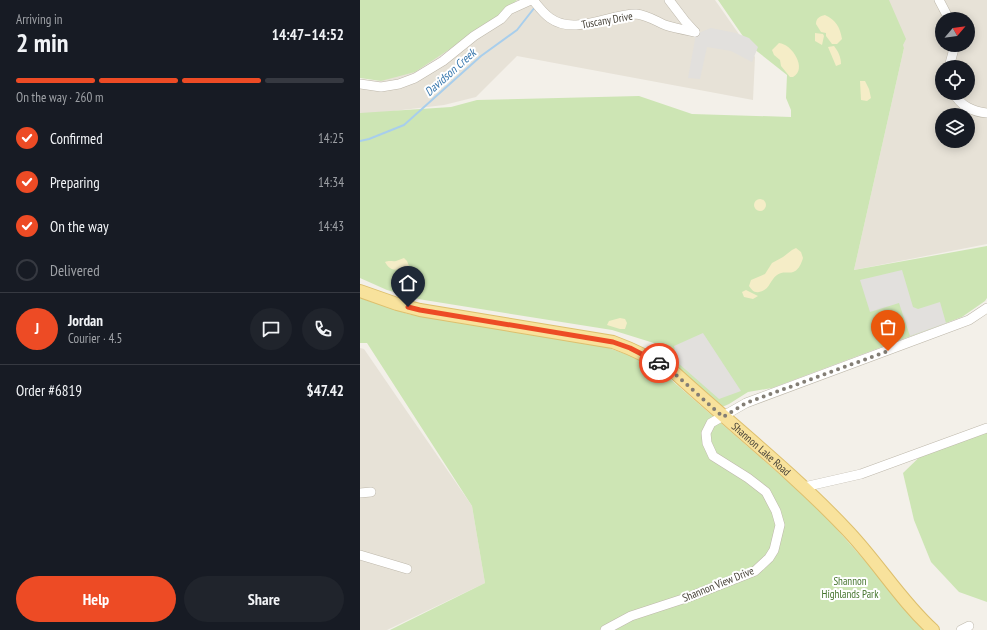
<!DOCTYPE html>
<meta charset="utf-8">
<style>
body{margin:0;font-family:"PT Sans Narrow",sans-serif;background:#20242c;color:#f1f3f6;height:100vh;display:flex;flex-direction:column;font-size:15px;white-space:nowrap}
*{box-sizing:border-box;margin:0}
p{font-size:13px;color:#9ea1a6}
.icon{flex:none;width:22px;height:22px;fill:none;stroke:currentColor;stroke-width:2;stroke-linecap:round;stroke-linejoin:round}
.map{position:relative;flex:1;overflow:hidden}
.drawer{display:flex;flex-direction:column;background:#171b24;width:360px}
.drawer>*{flex:none}
.needle{width:26px;rotate:61deg}
.controls{position:absolute;left:575px;top:12px;display:grid;gap:8px}
.controls a{display:grid;place-items:center;width:40px;height:40px;border-radius:50%;background:#171b24;box-shadow:0 2px 10px #0003;font-size:20px}
.pin{position:absolute;display:grid;place-items:center;width:34px;height:34px;color:#fff;margin:-41px -17px;border-radius:50% 50% 50% 0;rotate:-45deg;box-shadow:0 0 4px #0007}
.pin .icon{rotate:45deg}
.courier{position:absolute;display:grid;place-items:center;width:40px;height:40px;margin:-20px;border:3px solid #ed4b25;border-radius:50%;background:#fff;color:#222;box-shadow:0 1px 5px #0007}
.summary em{font-style:normal;font-weight:700}
.summary div{display:flex;flex-direction:column-reverse}
.summary{display:flex;align-items:center;justify-content:space-between;height:68px;padding:0 16px}
h1{font-size:26px;font-weight:700;line-height:30px}
.bar{display:grid;grid-template-columns:repeat(4,1fr);gap:6px 4px;align-content:center;height:48px;padding:0 16px}
.bar i{height:5px;border-radius:3px;background:#363941}
.bar .on{background:#ed4b25}
.bar p{grid-column:span 4}
.line{display:flex;align-items:center;gap:10px;padding:0 16px;border-top:1px solid #363941}
.line div{flex:1}
.round{display:grid;place-items:center;flex:none;width:42px;height:42px;border-radius:21px;background:#20242c}
ol{padding:0 16px;list-style:none}
li{display:flex;align-items:center;gap:12px;height:44px}
li p{margin-inline-start:auto}
li .icon{padding:4px;border-radius:50%;background:#ed4b25;color:#fff;stroke-width:4}
li:last-child{color:#9ea1a6}
li i{width:22px;height:22px;border:2px solid #363941;border-radius:50%}
.cta{display:flex;gap:8px;margin-top:auto;padding:8px 16px}
.cta a{flex:1;height:46px;border-radius:24px;background:#ed4b25;color:#fff;font-size:16px;font-weight:700;line-height:46px;text-align:center}
.cta a+a{background:#20242c;color:#f1f3f6}
main{display:flex;flex:1;min-height:0}
.map>svg:first-child{display:block}
.residential{fill:#e7e2d7;fill-rule:evenodd}
.green{fill:#cde5b4}
.sand{fill:#f5edc7}
.parking{fill:#e2e0dd}
.lines{fill:none;stroke-linecap:round;stroke-linejoin:round}
.stream{stroke:#a8ceec;stroke-width:2}
.minor-casing{stroke:#beb8ab;stroke-width:10}
.major-casing{stroke:#ddbf6d;stroke-width:14}
.minor{stroke:#fff;stroke-width:9}
.major{stroke:#f8e29c;stroke-width:12}
.done{stroke:#837e75;stroke-width:4;stroke-dasharray:0 7.2}
.route{stroke:#ed4b25;stroke-width:5}
.labels{text-anchor:middle;dominant-baseline:central;stroke-width:4;stroke-linejoin:round;paint-order:stroke}
.street-label{font-size:11px;fill:#464137;stroke:#fff}
.park-label{font-size:11px;fill:#46752e;stroke:#fff}
.water-label{font-size:12px;font-style:italic;fill:#3676ac;stroke:#fff}
</style>
<main>
<section class="drawer">
<div class="summary"><div><h1>2 min</h1><p>Arriving in</p></div><em>14:47–14:52</em></div>
<div class="bar"><i class="on"></i><i class="on"></i><i class="on"></i><i></i><p>On the way · 260 m</p></div>
<ol>
<li><svg class="icon" aria-label="check" viewBox="0 0 24 24"><path d="M5 12l5 5 9-10"/></svg>Confirmed<p>14:25</p></li>
<li><svg class="icon" aria-label="check" viewBox="0 0 24 24"><path d="M5 12l5 5 9-10"/></svg>Preparing<p>14:34</p></li>
<li><svg class="icon" aria-label="check" viewBox="0 0 24 24"><path d="M5 12l5 5 9-10"/></svg>On the way<p>14:43</p></li>
<li><i></i>Delivered</li>
</ol>
<div class="line" style="height:72px"><b class="round" style="background:#ed4b25;color:#fff">J</b><div><b>Jordan</b><p>Courier · 4.5</p></div><a class="round"><svg class="icon" aria-label="chat" viewBox="0 0 24 24"><path d="M4 5h16v11H9l-5 4z"/></svg></a><a class="round"><svg class="icon" aria-label="phone" viewBox="0 0 24 24"><path d="M5 4h4l2 5-3 2q2 4 5 5l2-3 5 2v4C11 20 4 13 5 4z"/></svg></a></div>
<div class="line" style="height:52px"><div>Order #6819</div><b>$47.42</b></div>
<div class="cta"><a>Help</a><a>Share</a></div>
</section>
<div class="map">
<svg width="627" height="630" viewBox="0 0 627 630">
<rect width="100%" height="100%" fill="#f3f0e9"/>
<g class="residential">
<polygon points="157,0 355,0 395,57 393,100 157,56 116,97 84,105 0,115 0,79 21,81 143,14"/>
<path d="M515 0H627V244L494 270 544 48ZM582 19H608V45H582ZM582 67H608V93H582ZM582 115H608V141H582Z"/>
<polygon points="0,348 4,349 112,506 125,583 27,630 0,630"/>
</g>
<g class="green">
<polygon points="0,0 157,0 143,14 55,72 21,81 0,78"/>
<polygon points="358,0 529,0 546,39 543,45 544,48 494,270 627,246 627,298 625,301 602,317 412,388 388,392 369,404 360,408 325,374 293,350 297,344 252,330 58,299 27,290 0,278 0,113 91,107 117,100 279,96 332,114 431,117 431,110 426,98 427,75 389,45"/>
<polygon points="0,298 48,314 246,347 282,360 309,378 424,478 467,518 566,630 30,630 125,583 112,506 7,343 0,343"/>
<polygon points="627,429 627,602 599,592 571,562 554,520 543,473 573,444"/>
</g>
<g class="sand">
<path d="M465 15C476 20 480 27 482 39L477 44H472L466 36V33L461 32 456 24C456 18 460 16 465 15Z"/>
<polygon points="455,33 463,34 464,36 462,45 455,41"/>
<path d="M419 43C432 44 448 69 433 77H430L421 66 420 60 414 55 412 50Z"/>
<path d="M474 46C478 51 481 57 481 64L476 66 468 47Z"/>
<polygon points="500,81 505,81 509,89 511,98 507,101 501,100"/>
<circle cx="400" cy="205" r="6"/>
<path d="M436 248 441 252 443 258C436 281 426 268 417 275 409 281 410 290 399 292 394 293 392 290 389 286L391 280 405 274 412 263 423 257 432 250Z"/>
<path d="M44 258 47 261 49 266C38 269 32 274 25 262 30 260 32 262 36 261 39 260 41 259 44 258Z"/>
<polygon points="386,290 398,296 393,299 384,297 382,292"/>
<polygon points="260,318 265,319 267,323 265,329 260,329 247,325 249,321"/>
</g>
<g class="parking">
<polygon points="351,28 376,33 389,38 398,47 392,62 371,51 347,47 340,79 328,78 336,34"/>
<polygon points="542,270 553,307 558,309 580,302 586,323 550,336 539,303 510,312 500,280"/>
<polygon points="343,333 381,391 359,399 318,363 314,346"/>
</g>
<g class="lines">
<polyline class="stream" points="0,141 9,139 44,125 121,56 157,30 175,7"/>
<defs>
<g id="minor">
<path d="M173 0C178 6 183 13 190 18 215 36 248 14 276 14 287 15 296 21 305 25 314 28 325 30 335 32"/>
<polyline points="309,0 325,21 335,32"/>
<polyline points="579,0 589,19"/>
<polyline points="589,67 595,45"/>
<polyline points="0,84 21,87 39,84 55,78 83,61 114,36 141,19 149,10 171,0"/>
<path d="M594 93C600 106 614 112 627 113"/>
<polyline points="444,487 501,474 627,428"/>
<polyline points="0,493 11,492"/>
<polyline points="0,555 47,569"/>
<polyline points="245,630 271,616 329,597 395,571 409,558 414,550 420,525 416,511 406,492 388,478 353,456 347,443 346,433 351,423 386,403 609,320 627,308"/>
<polyline points="601,630 609,626"/>
</g>
<g id="major">
<path id="s1" d="M0 291 37 304 60 310 253 342C275 350 295 360 315 373 372 425 433 473 486 529 517 561 540 600 573 630"/>
</g>
</defs>
<use href="#minor" class="minor-casing"/>
<use href="#major" class="major-casing"/>
<use href="#minor" class="minor"/>
<use href="#major" class="major"/>
</g>
<g class="lines">
<polyline class="done" points="299,363 314,373 363,417 386,403 528,351"/>
<polyline class="route" points="48,307 60,310 253,342 270,348 299,363"/>
</g>
<g class="labels">
<g class="street-label">
<text transform="translate(247 20) rotate(-10)">Tuscany Drive</text>
<text stroke="none"><textPath href="#s1" startOffset="443">Shannon Lake Road</textPath></text>
<text transform="translate(358 584) rotate(-22)">Shannon View Drive</text>
</g>
<g class="park-label">
<text x="490" y="581">Shannon<tspan x="490" dy="13">Highlands Park</tspan></text>
</g>
<g class="water-label">
<text transform="translate(90 72) rotate(-42)">Davidson Creek</text>
</g>
</g>
</svg>
<div class="controls">
<a><svg class="needle" viewBox="-14 -14 28 28"><path d="M0-13l5 13h-10z" fill="#e53935"/><path d="M0 13l5-13h-10z" fill="#9ea1a6"/></svg></a>
<a><svg class="icon" aria-label="locate" viewBox="0 0 24 24"><circle cx="12" cy="12" r="6"/><path d="M12 2v4M12 18v4M2 12h4M18 12h4"/></svg></a>
<a><svg class="icon" aria-label="layers" viewBox="0 0 24 24"><path d="M12 4l9 5-9 5-9-5zM3 14l9 5 9-5"/></svg></a>
</div>
<div class="pin" style="left:528px;top:351px;background:#ea580c"><svg class="icon" aria-label="bag" viewBox="0 0 24 24"><path d="M5 8h14l-1 12H6zM9 8a3 3 0 0 1 6 0"/></svg></div>
<div class="pin" style="left:48px;top:307px;background:#1f2937"><svg class="icon" aria-label="home" viewBox="0 0 24 24"><path d="M3 11l9-7 9 7M6 9v11h12V9"/></svg></div>
<div class="courier" style="left:299px;top:363px"><svg class="icon" aria-label="car" viewBox="0 0 24 24"><path d="M5 17H2v-5l4-1 3-4h7l3 4 3 1v5h-3M9 17h6M6 11h13"/><circle cx="7" cy="17" r="2"/><circle cx="17" cy="17" r="2"/></svg></div>
</div>
</main>
